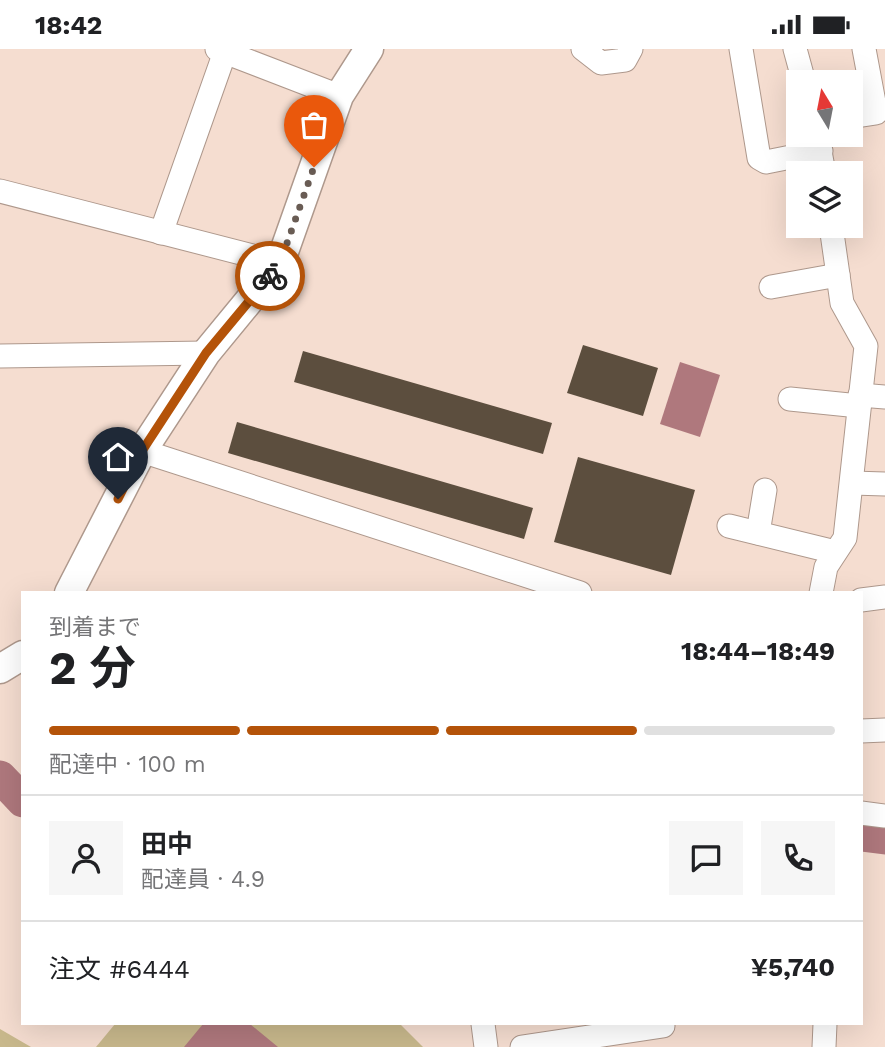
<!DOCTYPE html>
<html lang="ja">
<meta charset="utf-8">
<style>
body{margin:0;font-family:"Work Sans","Noto Sans JP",sans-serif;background:#f6f6f6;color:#202124;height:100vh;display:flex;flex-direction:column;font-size:26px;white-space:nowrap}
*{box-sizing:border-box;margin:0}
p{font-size:23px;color:#757577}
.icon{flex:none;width:38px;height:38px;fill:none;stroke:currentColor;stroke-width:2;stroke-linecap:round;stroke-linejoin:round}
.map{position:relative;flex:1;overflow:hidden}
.details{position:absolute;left:21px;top:542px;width:842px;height:434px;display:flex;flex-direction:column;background:#fff;border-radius:0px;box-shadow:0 7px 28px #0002}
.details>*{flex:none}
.needle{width:46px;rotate:350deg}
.tools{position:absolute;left:786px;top:21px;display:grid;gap:14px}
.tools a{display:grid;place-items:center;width:77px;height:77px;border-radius:0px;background:#fff;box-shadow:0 7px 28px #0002;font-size:35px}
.pin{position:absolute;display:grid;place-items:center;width:60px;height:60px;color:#fff;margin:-72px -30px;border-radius:50% 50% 50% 0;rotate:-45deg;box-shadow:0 0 7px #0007}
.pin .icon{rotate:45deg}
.courier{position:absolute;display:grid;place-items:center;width:70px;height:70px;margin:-35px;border:5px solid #b45309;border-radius:50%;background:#fff;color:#222;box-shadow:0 2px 9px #0007}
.head em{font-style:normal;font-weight:700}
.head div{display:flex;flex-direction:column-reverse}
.head{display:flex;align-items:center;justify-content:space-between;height:119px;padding:0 28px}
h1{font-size:46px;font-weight:700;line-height:52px}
.bar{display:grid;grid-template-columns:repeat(4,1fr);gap:10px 7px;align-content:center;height:84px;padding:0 28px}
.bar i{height:9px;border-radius:5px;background:#e0e0e0}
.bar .on{background:#b45309}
.bar p{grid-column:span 4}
.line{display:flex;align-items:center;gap:18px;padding:0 28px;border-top:2px solid #e0e0e0}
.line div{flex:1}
.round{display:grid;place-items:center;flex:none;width:74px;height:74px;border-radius:0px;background:#f6f6f6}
.status{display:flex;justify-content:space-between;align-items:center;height:49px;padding:0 35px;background:#fff;direction:ltr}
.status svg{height:19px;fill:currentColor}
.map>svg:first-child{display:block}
.green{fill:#c8b88c}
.water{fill:#af787d}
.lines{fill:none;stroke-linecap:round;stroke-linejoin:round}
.river{stroke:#af787d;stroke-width:33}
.building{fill:#5c4e3e}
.minor-casing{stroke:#ae988c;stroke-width:25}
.major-casing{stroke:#ae988c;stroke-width:31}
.minor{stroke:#fff;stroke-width:23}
.major{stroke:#fff;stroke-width:28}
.done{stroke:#695c54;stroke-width:7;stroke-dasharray:0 12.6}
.route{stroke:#b45309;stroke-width:9}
</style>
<div class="status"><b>18:42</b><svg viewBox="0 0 49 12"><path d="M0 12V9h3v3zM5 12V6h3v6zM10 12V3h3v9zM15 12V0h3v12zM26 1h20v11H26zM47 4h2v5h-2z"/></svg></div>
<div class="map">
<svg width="885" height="998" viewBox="0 0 885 998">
<rect width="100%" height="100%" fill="#f5ddd0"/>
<g class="green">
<polygon points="115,975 400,975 423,998 96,998"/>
<polygon points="0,980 31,998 0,998"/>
</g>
<g class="water">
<polygon points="680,313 720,326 700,388 660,375"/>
<polygon points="203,975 250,975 278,998 184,998"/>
</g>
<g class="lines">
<g class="river">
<polyline points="0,728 23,752"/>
<polyline points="861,786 885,789"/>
</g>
</g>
<g class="building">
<polygon points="583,296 658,319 643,367 567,344"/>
<polygon points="303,302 552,374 543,405 294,333"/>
<polygon points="237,373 533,459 524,490 228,404"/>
<polygon points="578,408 695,441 671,526 554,493"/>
</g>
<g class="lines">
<defs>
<g id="minor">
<polyline points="217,0 339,47"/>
<polyline points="583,0 601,14 625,11 631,0"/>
<polyline points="741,0 759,109 766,113 821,102"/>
<polyline points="795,0 804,33"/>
<polyline points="850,68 876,64 864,0"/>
<polyline points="817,86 824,124"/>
<polyline points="0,142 280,214"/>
<polyline points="161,184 226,0"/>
<polyline points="771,238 838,226"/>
<polyline points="0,307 206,304"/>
<polyline points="860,346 885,348"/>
<polyline points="790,350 859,357"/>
<polyline points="142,402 580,544"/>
<polyline points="852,434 885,435"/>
<polyline points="729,477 835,503"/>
<polyline points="758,484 765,441"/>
<polyline points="821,544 826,518 845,489 866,297 842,254 831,177"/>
<polyline points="861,551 885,548"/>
<polyline points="861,682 885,681"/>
<polyline points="861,764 885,767"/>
<polyline points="483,975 486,998"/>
<polyline points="522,998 663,977 662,975"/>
<polyline points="824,998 825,975"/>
</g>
<g id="major">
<polyline points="69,544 142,402 206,304 280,214 339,47 369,0"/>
<polyline points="0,620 23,606"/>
</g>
</defs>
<use href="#minor" class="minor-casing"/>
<use href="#major" class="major-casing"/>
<use href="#minor" class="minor"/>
<use href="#major" class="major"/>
</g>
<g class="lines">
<polyline class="done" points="270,227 280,214 314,118"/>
<polyline class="route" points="118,450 142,402 206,304 270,227"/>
</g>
</svg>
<div class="tools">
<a><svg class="needle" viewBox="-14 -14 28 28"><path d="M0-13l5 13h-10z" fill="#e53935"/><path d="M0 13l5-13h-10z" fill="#757577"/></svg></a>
<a><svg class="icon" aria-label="layers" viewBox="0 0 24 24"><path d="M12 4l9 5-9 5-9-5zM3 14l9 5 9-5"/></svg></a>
</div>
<div class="pin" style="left:314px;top:118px;background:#ea580c"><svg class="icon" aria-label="bag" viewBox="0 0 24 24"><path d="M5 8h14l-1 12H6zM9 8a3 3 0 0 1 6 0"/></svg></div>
<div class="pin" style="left:118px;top:450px;background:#1f2937"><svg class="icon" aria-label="home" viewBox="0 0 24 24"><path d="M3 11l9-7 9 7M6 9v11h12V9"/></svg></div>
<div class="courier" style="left:270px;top:227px"><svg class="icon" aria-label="bike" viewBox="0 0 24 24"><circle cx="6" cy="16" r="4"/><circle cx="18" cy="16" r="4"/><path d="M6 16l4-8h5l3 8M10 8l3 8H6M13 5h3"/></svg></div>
<section class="details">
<div class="head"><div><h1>2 分</h1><p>到着まで</p></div><em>18:44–18:49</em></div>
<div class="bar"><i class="on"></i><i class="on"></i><i class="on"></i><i></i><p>配達中 · 100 m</p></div>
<div class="line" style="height:126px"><a class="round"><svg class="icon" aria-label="person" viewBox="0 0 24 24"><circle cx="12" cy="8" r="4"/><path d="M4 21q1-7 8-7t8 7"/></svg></a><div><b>田中</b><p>配達員 · 4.9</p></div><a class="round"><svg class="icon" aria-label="chat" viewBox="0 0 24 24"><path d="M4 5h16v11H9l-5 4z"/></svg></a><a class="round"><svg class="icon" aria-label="phone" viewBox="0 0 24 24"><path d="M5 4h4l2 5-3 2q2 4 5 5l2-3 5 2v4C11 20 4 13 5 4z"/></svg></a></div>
<div class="line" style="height:91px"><div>注文 #6444</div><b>¥5,740</b></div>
</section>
</div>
